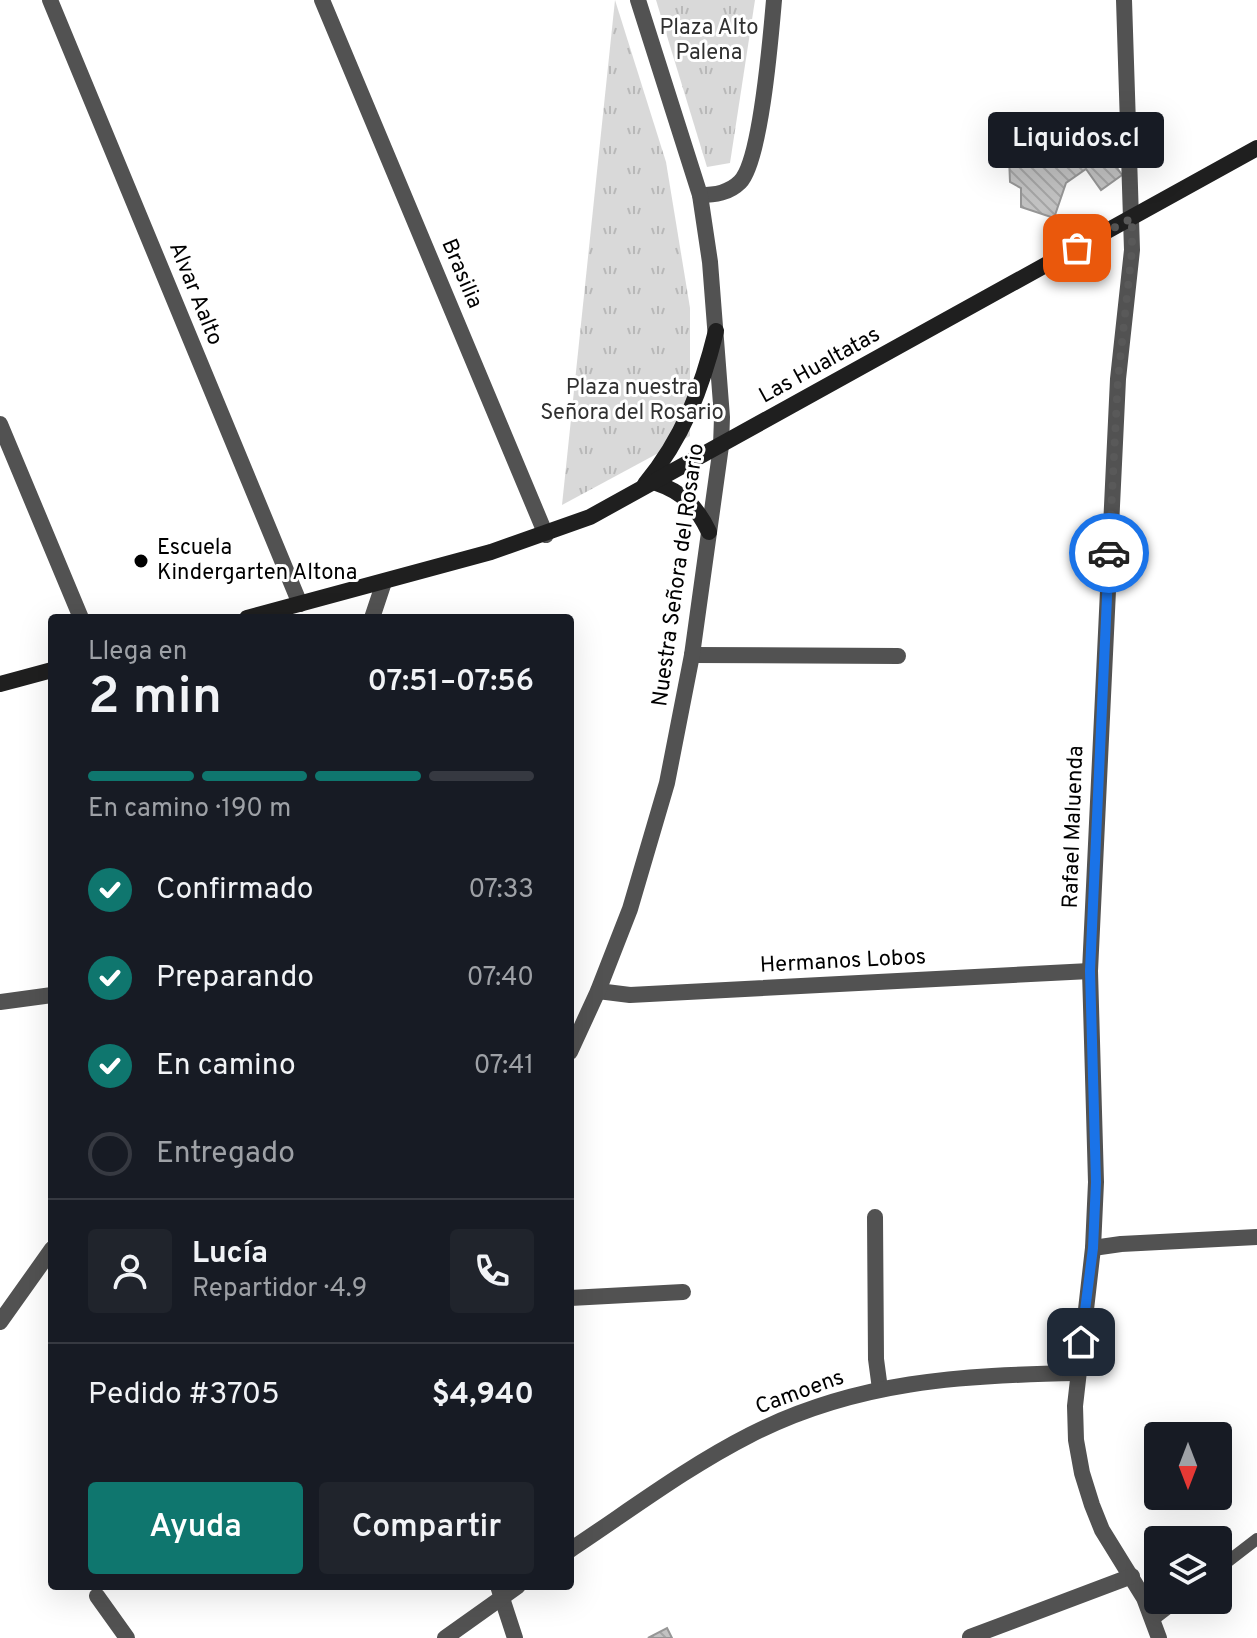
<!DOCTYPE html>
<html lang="es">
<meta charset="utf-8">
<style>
body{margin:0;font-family:Overpass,sans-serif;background:#20242c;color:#f1f3f6;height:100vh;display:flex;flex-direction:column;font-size:30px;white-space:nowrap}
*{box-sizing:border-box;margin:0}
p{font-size:26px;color:#9ea1a6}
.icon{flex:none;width:44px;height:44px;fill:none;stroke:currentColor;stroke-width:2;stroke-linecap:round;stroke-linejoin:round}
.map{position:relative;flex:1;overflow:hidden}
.sheet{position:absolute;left:48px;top:614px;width:526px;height:976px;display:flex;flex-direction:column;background:#171b24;border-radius:8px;box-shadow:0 8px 32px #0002}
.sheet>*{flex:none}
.needle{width:52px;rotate:180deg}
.fabs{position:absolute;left:1144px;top:1422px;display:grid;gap:16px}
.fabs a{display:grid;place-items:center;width:88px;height:88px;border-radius:8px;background:#171b24;box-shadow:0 8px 32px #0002;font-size:40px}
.pin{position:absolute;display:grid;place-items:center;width:68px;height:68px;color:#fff;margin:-34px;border-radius:16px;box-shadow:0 4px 12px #0006}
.courier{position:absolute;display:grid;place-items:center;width:80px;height:80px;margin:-40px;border:6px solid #1a73e8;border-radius:50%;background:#fff;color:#222;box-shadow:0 2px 10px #0007}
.bubble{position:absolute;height:56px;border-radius:8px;background:#171b24;box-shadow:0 8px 32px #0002;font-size:26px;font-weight:600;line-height:56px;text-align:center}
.overview em{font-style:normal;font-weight:600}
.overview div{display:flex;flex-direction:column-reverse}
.overview{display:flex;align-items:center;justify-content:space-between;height:136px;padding:0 40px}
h1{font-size:52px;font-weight:600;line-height:60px}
.bar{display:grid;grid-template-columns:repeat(4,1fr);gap:12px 8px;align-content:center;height:96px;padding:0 40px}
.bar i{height:10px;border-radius:6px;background:#363941}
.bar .active{background:#0f766e}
.bar p{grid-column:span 4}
.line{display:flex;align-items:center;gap:20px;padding:0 40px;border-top:2px solid #363941}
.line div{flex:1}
.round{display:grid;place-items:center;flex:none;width:84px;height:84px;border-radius:8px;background:#20242c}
ol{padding:0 40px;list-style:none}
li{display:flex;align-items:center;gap:24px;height:88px}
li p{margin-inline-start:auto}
li .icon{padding:8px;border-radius:50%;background:#0f766e;color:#fff;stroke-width:4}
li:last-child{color:#9ea1a6}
li i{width:44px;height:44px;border:4px solid #363941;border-radius:50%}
.button{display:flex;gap:16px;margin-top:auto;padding:16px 40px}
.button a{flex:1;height:92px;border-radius:8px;background:#0f766e;color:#fff;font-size:32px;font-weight:600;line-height:92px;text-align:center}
.button a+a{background:#20242c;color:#f1f3f6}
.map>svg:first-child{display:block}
.park{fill:url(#park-tufts)}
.building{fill:url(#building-back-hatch);stroke:#969696;stroke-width:2}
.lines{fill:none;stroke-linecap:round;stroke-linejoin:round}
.lane{stroke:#525252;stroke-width:12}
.street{stroke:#525252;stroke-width:16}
.secondary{stroke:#1f1f1f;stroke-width:16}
.done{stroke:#595959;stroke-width:8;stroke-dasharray:0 14.4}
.route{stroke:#1a73e8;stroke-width:10}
.poi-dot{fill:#000;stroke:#fff;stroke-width:3}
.labels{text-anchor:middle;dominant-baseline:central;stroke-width:6;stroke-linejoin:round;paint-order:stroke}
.park-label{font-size:22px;fill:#303030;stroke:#fff}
.street-label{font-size:22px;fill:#000;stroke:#fff}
.poi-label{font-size:22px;fill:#000;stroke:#fff;text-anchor:start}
</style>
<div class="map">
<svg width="1257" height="1638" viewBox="0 0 1257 1638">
<defs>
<pattern id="park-tufts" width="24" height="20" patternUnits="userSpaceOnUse" patternTransform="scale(2)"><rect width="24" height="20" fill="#d9d9d9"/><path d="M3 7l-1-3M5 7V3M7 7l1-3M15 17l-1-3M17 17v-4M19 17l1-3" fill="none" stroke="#b8b8b8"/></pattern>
<pattern id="building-back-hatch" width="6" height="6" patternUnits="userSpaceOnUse" patternTransform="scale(2)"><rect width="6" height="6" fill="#c2c2c2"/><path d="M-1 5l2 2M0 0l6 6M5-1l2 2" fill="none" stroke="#a5a5a5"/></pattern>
</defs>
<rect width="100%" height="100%" fill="#fff"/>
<g class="park">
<polygon points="615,0 666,162 690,308 690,436 562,505"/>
<polygon points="656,0 755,0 730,163 707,167"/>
</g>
<g class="building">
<polygon points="1062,130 1063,153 1073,152 1095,136 1122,175 1101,190 1086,169 1066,183 1054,218 1021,207 1021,188 1010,182 1008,132"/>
<polygon points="667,1628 672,1638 648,1638"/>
</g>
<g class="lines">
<g class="lane">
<polyline points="1218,1569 1257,1539"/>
<polyline points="1153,1620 1179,1600"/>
</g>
<g class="street">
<polyline points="50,0 300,604"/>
<polyline points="322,0 546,535"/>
<polyline points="1124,0 1132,250 1118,379 1090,971 1096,1182 1093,1248 1075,1406 1076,1440 1082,1473 1092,1505 1102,1530 1144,1598 1159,1638"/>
<path d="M700 195C715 195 729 193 740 182 761 161 771 34 774 0"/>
<polyline points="0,424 81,618"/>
<polyline points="372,618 384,582"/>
<polyline points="692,655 898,656"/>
<polyline points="598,991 630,995 1090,971"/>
<polyline points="0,1002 52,995"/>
<polyline points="570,1052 598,991 630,909 667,783 692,655 721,446 722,417 710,262 700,195 638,0"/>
<polyline points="875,1217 876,1359 880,1389"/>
<polyline points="1093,1248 1121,1244 1257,1237"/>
<polyline points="570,1298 683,1292"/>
<polyline points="0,1322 52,1249"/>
<path d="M570 1550C629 1511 687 1467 750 1435 855 1381 962 1375 1077 1373"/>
<polyline points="498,1586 515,1638"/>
<polyline points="97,1596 127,1638"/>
<polyline points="970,1637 1132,1576"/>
<polyline points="445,1638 518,1586"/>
</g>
<g class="secondary">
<path d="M656 483C683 492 697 507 709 532"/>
<path d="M645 484C683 438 702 388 716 331"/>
<polyline points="247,618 491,552 590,517 1257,148"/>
<polyline points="0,684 52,670"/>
</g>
</g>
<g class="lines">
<polyline class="done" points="1077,248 1132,218 1132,250 1118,379 1109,553"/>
<polyline class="route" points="1081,1342 1093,1248 1096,1182 1090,971 1109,553"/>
</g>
<circle class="poi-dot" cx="141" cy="561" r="8"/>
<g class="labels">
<g class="park-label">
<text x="709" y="28">Plaza Alto<tspan x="709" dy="25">Palena</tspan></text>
<text x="632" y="388">Plaza nuestra<tspan x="632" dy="25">Señora del Rosario</tspan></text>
</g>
<g class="street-label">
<text transform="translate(461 274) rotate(67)">Brasilia</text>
<text transform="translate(195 294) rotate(68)">Alvar Aalto</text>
<text transform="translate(820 366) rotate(-29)">Las Hualtatas</text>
<text transform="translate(679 575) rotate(-82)">Nuestra Señora del Rosario</text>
<text transform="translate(1074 827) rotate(-88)">Rafael Maluenda</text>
<text transform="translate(843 962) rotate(-3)">Hermanos Lobos</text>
<text transform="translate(800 1393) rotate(-20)">Camoens</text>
</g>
<g class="poi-label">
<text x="157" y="548">Escuela<tspan x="157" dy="25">Kindergarten Altona</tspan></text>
</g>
</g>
</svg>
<div class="fabs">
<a><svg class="needle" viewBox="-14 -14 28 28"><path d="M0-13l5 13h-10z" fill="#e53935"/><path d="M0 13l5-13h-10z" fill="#9ea1a6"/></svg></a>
<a><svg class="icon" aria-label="layers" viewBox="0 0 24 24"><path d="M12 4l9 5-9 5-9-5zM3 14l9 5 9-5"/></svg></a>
</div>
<div class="pin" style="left:1077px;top:248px;background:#ea580c"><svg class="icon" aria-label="bag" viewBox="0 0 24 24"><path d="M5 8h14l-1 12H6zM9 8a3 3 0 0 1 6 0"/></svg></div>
<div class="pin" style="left:1081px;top:1342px;background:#1f2937"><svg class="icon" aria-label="home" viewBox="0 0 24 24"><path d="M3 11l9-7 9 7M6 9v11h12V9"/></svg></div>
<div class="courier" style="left:1109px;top:553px"><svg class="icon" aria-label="car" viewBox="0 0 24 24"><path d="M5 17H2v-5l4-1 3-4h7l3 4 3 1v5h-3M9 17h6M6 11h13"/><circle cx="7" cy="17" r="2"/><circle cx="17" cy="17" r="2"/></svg></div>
<div class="bubble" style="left:988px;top:112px;width:176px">Liquidos.cl</div>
<section class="sheet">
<div class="overview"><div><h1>2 min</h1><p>Llega en</p></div><em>07:51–07:56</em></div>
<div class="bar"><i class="active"></i><i class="active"></i><i class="active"></i><i></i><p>En camino · 190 m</p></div>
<ol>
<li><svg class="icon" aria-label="check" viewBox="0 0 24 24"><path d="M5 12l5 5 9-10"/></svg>Confirmado<p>07:33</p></li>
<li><svg class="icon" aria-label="check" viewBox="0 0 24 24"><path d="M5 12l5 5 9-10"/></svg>Preparando<p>07:40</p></li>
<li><svg class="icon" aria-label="check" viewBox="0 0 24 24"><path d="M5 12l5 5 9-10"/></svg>En camino<p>07:41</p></li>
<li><i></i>Entregado</li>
</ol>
<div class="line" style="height:144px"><a class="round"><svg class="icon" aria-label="person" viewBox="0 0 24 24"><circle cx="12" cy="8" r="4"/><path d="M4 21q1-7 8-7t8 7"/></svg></a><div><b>Lucía</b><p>Repartidor · 4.9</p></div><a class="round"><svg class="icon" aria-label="phone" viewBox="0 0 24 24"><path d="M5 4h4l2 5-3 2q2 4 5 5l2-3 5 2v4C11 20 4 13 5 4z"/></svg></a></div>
<div class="line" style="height:104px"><div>Pedido #3705</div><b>$4,940</b></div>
<div class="button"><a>Ayuda</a><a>Compartir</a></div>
</section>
</div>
